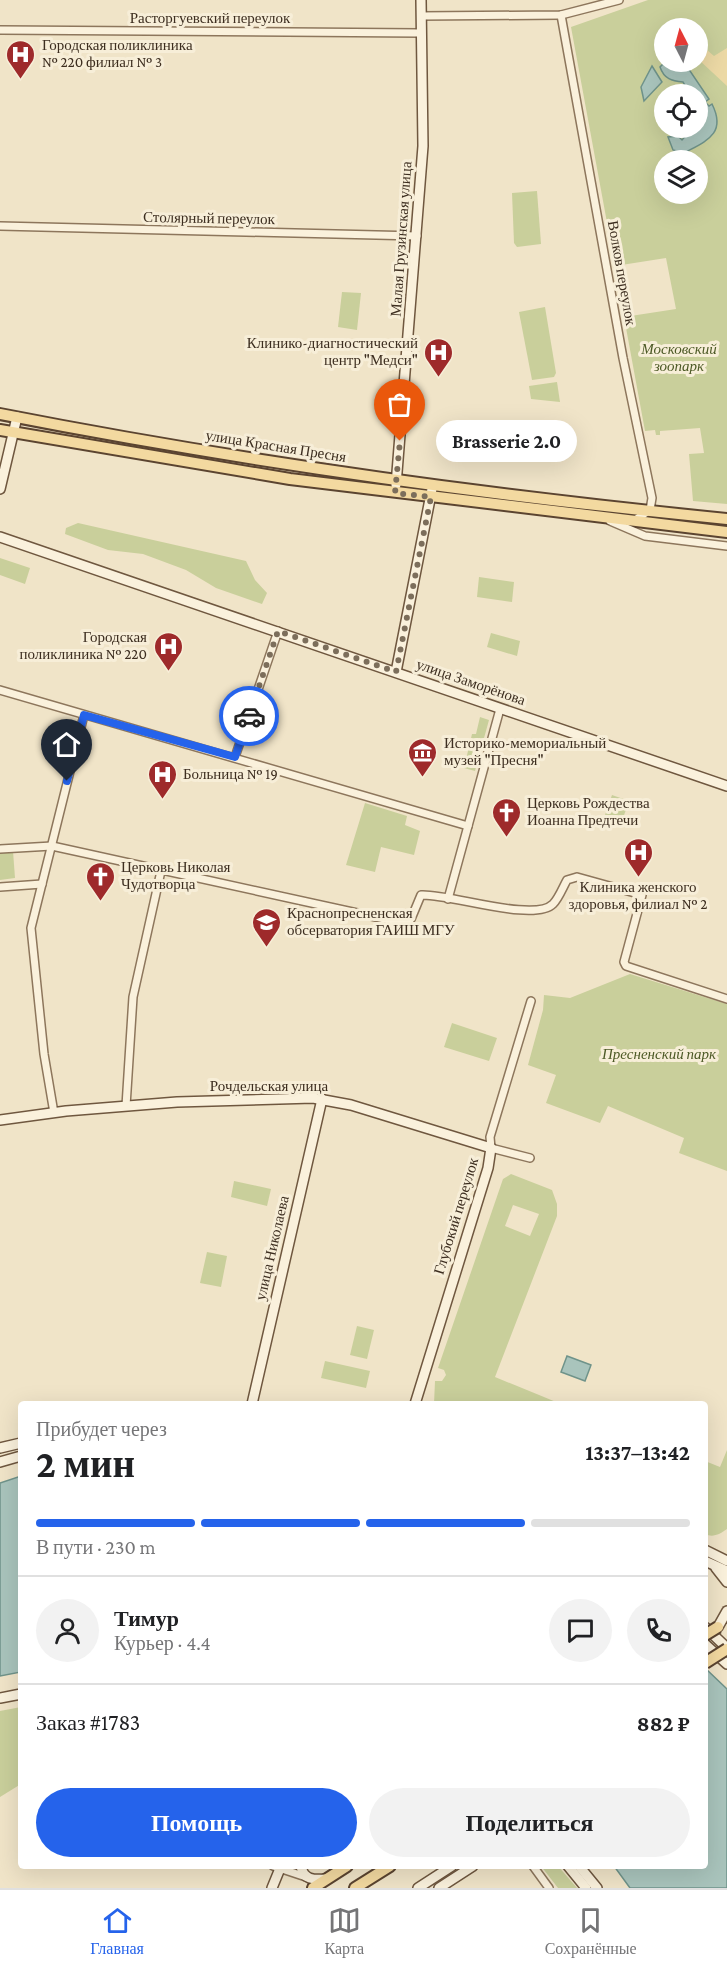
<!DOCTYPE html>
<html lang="ru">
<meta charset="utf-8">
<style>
body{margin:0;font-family:"Crimson Pro",serif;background:#f2f2f2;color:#202124;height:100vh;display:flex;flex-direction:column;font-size:22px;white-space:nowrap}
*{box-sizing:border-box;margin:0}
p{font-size:20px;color:#757577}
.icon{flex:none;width:33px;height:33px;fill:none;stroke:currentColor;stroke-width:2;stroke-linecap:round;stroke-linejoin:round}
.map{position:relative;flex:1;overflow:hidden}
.sheet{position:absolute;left:18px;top:1401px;width:690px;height:468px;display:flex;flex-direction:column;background:#fff;border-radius:6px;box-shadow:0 6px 24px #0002}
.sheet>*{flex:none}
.needle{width:39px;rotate:354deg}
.tools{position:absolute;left:654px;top:18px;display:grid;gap:12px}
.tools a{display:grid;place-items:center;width:54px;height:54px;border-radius:50%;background:#fff;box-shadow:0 6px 24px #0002;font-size:30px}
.pin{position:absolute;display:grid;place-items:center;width:51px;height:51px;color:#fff;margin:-62px -26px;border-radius:50% 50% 50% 0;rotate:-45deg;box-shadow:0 0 6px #0007}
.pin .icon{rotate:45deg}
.courier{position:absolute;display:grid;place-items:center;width:60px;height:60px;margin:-30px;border:4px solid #2563eb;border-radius:50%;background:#fff;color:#222;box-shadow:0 2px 8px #0007}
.bubble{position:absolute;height:42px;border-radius:21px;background:#fff;box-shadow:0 6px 24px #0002;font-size:20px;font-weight:700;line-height:42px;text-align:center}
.overview em{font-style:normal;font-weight:700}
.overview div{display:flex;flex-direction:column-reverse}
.overview{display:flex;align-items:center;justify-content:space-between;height:102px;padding:0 18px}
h1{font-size:39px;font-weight:700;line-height:45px}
.bar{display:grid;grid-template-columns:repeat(4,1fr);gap:9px 6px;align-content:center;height:72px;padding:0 18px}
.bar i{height:8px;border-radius:4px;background:#e0e0e0}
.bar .current{background:#2563eb}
.bar p{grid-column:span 4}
.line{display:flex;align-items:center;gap:15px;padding:0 18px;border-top:2px solid #e0e0e0}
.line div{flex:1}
.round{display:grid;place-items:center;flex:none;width:63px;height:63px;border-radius:32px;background:#f2f2f2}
.action{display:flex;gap:12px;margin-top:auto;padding:12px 18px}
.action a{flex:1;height:69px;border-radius:36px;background:#2563eb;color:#fff;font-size:24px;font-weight:700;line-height:69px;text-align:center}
.action a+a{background:#f2f2f2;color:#202124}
.menu{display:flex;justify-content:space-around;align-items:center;height:84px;border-top:2px solid #e0e0e0;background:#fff;font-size:16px;color:#757577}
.menu a{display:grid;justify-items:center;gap:3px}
.menu .current{color:#2563eb}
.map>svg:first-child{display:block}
.green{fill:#c9cf9b;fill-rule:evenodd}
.sand{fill:#ecd9a5}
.water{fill:#a9c4bc;stroke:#6f938a;stroke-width:1.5}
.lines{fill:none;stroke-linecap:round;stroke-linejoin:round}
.street-casing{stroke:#8d765c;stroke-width:10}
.secondary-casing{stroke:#6f573f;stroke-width:12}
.primary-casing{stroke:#5b4430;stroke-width:14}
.street{stroke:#faf1dc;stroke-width:7}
.secondary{stroke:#faf1dc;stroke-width:9}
.primary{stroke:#f3d9a0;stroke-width:10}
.primary-bridge-casing{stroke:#5b4430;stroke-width:14;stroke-linecap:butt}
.primary-bridge{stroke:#f3d9a0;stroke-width:10}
.done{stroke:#7c6e5b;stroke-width:6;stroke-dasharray:0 10.8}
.route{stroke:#2563eb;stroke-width:8}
.labels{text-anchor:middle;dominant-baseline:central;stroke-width:6;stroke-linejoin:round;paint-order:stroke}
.street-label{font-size:15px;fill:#3d2e20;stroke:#f7eed8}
.poi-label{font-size:15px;fill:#3d2e20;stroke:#f7eed8;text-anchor:start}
.park-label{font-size:15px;font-style:italic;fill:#4d5a26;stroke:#f7eed8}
</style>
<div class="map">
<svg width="727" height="1888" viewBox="0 0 727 1888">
<rect width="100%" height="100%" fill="#f0e4c8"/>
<g class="green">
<path d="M648 0H727V504L693 501 689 454 704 453 700 428 660 431V435H656L655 430 645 431 624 317 676 309 666 258 615 266 571 27ZM664 28H698V62H664ZM664 94H698V128H664ZM664 160H698V194H664Z"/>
<polygon points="537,191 541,244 517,247 514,243 512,193"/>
<polygon points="342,292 361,293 357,330 338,327"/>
<polygon points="545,307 556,373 554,377 532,380 519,312"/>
<polygon points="557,382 560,402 531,399 529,386"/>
<polygon points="78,523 246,561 255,580 267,593 262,604 216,588 186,570 143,554 108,550 65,534 66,528"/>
<polygon points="0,558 30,568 25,584 0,575"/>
<polygon points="479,577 514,582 512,602 477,597"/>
<polygon points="491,633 520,641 517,656 487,647"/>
<polygon points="480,717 489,720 475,771 464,768 472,734 476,734"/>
<polygon points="612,795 629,801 622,821 605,815"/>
<polygon points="365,803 407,816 405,825 420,831 414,855 381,847 375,872 346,865"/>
<polygon points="13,851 15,878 0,880 0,852"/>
<polygon points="630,974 727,1004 727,1171 679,1153 684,1138 608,1106 600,1123 546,1103 556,1075 528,1065 543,1010 544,995 570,998"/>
<polygon points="452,1023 497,1038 489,1061 444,1047"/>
<path d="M511 1174 552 1190 557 1204V1216L495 1377 561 1404H434L435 1381H442L446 1375 444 1370 438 1368 503 1179ZM513 1205 539 1214 530 1236 505 1226Z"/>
<polygon points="234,1181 271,1189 267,1206 231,1197"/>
<polygon points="207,1252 227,1256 221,1287 200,1283"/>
<polygon points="357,1326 374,1330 367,1359 350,1355"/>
<polygon points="325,1361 370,1371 366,1388 321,1378"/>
<path d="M727 1450V1529C720 1534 713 1538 705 1534V1461L720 1467Z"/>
<polygon points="21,1707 21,1784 0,1797 0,1711"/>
<polygon points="541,1866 558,1866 577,1888 558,1888"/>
</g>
<polygon class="sand" points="727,48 727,86 698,59 698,54 707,50 714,56"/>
<g class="water">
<path d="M665 62H684L709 99 705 102 709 106 712 104C727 134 706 141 684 153L673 150 668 137 678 136 682 140 689 132 694 131 702 121V112L705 108 702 103 699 105 698 94H690L683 82C672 81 664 79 660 67Z"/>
<polygon points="652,66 662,82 644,101 641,87"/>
<polygon points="567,1356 591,1365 585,1381 561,1372"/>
<polygon points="21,1476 21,1672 0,1676 0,1483"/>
<polygon points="705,1668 727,1689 727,1888 630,1888 614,1866 705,1866"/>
</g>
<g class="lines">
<defs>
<g id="street">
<polyline points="561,15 623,358 652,498 650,510 635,520"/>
<polyline points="421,16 561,15 619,0"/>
<polyline points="0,30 420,33"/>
<polyline points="0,226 417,236"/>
<polyline points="610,521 645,536 727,546"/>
<polyline points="0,690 468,826"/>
<polyline points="235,757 278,631"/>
<path d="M0 849 52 846 403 923 411 919 421 895C448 893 534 923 553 904 559 898 563 887 567 880L577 877 642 895 624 962 626 966 727 999"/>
<polyline points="0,887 42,884"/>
<polyline points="448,899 500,709"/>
<polyline points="126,1106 133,997 161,871"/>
<polyline points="54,1113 44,1054 31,928 84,715"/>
<polyline points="530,1158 491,1148 490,1137 531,1001"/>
<polyline points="273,1866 309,1878"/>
<polyline points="533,1866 549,1888"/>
</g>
<g id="secondary">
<polyline points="396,485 423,146 421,0"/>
<polyline points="0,489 17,417"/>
<polyline points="0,537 727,786"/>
<polyline points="396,672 432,489"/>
<polyline points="0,1120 66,1111 177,1102 313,1098 351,1105 491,1148 488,1168 415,1404"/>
<polyline points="252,1404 322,1099"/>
<polyline points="0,1448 21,1443"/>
<polyline points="0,1462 21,1456"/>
<polyline points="705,1550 727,1561"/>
<polyline points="705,1561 727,1571"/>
<polyline points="716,1568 727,1582"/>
<polyline points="705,1627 727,1648"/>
<polyline points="718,1627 727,1611"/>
<polyline points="705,1644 727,1664"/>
<polyline points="0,1698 21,1694"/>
<path d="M301 1866C303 1880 314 1880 326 1879"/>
<polyline points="568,1866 586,1888"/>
<polyline points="579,1866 597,1888"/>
<polyline points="272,1888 281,1866"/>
<polyline points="418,1888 452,1866"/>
<polyline points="439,1888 473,1866"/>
</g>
<g id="primary">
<path d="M0 414C240 461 484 495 727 519"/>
<polyline points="0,430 290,479 727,532"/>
<polyline points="313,1888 347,1866"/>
<polyline points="355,1888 390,1866"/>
</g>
</defs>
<use href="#street" class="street-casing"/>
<use href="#secondary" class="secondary-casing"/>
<use href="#primary" class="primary-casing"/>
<use href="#street" class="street"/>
<use href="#secondary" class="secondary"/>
<use href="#primary" class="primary"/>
<defs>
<g id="primary-bridge">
<polyline points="705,1635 718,1627"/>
<polyline points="705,1663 727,1649"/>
</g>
</defs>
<use href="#primary-bridge" class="primary-bridge-casing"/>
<use href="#primary-bridge" class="primary-bridge"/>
</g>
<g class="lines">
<polyline class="done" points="249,716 278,631 396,672 431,497 395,493 400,441"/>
<polyline class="route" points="67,781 84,715 235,757 249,716"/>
</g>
<defs>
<symbol id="hospital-pin" viewBox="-11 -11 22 30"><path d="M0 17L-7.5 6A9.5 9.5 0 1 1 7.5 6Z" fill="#9e2a2b" stroke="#f7eed8"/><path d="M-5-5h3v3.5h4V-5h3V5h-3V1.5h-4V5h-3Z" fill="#fff"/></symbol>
<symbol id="museum-pin" viewBox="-11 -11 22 30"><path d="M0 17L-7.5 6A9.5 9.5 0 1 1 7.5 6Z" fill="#9e2a2b" stroke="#f7eed8"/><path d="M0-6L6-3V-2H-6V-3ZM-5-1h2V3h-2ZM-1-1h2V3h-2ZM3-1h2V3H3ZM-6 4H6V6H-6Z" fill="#fff"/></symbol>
<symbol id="church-pin" viewBox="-11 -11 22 30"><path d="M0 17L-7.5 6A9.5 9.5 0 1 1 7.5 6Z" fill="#9e2a2b" stroke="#f7eed8"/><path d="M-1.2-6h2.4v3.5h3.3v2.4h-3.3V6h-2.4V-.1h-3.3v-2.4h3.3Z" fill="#fff"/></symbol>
<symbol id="university-pin" viewBox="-11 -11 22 30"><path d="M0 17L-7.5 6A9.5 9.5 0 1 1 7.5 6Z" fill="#9e2a2b" stroke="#f7eed8"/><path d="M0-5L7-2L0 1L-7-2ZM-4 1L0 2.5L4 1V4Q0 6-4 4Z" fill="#fff"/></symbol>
</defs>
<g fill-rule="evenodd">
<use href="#hospital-pin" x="4" y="38" width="33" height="45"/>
<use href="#hospital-pin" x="422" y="336" width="33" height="45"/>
<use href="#hospital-pin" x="152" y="630" width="33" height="45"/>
<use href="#museum-pin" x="406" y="736" width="33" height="45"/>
<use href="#hospital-pin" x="146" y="758" width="33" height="45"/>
<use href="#church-pin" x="490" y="796" width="33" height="45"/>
<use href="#hospital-pin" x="622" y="836" width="33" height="45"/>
<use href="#church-pin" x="84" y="860" width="33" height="45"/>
<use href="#university-pin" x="250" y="906" width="33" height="45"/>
</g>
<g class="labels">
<g class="street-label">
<text x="210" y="18">Расторгуевский переулок</text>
<text transform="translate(209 218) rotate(1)">Столярный переулок</text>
<text transform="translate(401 239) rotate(-86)">Малая Грузинская улица</text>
<text transform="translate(622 273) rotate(80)">Волков переулок</text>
<text transform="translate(276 446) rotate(9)">улица Красная Пресня</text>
<text transform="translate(471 682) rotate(19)">улица Заморёнова</text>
<text x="269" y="1086">Рочдельская улица</text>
<text transform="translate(456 1216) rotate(-73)">Глубокий переулок</text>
<text transform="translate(272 1248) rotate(-77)">улица Николаева</text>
</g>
<g class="poi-label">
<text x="42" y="45">Городская поликлиника<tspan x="42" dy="17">№ 220 филиал № 3</tspan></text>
<text x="418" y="343" text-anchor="end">Клинико-диагностический<tspan x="418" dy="17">центр "Медси"</tspan></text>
<text x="147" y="637" text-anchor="end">Городская<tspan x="147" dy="17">поликлиника № 220</tspan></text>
<text x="444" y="743">Историко-мемориальный<tspan x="444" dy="17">музей "Пресня"</tspan></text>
<text x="183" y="774">Больница № 19</text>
<text x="527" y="803">Церковь Рождества<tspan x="527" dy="17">Иоанна Предтечи</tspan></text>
<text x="121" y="867">Церковь Николая<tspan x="121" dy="17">Чудотворца</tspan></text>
<text x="638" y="887" text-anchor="middle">Клиника женского<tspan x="638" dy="17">здоровья, филиал № 2</tspan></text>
<text x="287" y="913">Краснопресненская<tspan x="287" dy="17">обсерватория ГАИШ МГУ</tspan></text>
</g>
<g class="park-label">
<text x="679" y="349">Московский<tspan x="679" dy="17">зоопарк</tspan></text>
<text x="659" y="1054">Пресненский парк</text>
</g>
</g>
</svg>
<div class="tools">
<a><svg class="needle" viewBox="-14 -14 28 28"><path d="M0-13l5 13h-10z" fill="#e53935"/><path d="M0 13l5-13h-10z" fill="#757577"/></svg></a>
<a><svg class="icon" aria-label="locate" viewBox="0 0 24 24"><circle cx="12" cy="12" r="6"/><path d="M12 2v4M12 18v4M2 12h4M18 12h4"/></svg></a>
<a><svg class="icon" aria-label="layers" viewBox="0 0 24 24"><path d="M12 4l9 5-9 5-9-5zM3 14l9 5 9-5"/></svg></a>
</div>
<div class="pin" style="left:400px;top:441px;background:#ea580c"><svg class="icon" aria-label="bag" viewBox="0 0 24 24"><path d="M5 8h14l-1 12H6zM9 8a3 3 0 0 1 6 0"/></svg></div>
<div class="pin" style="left:67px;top:781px;background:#1f2937"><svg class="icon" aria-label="home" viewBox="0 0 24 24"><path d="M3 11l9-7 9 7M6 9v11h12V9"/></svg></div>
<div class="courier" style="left:249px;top:716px"><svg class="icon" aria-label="car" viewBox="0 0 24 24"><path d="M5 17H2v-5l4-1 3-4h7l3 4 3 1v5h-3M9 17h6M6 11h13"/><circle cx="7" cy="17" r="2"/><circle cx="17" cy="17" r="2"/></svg></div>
<div class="bubble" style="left:436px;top:420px;width:141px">Brasserie 2.0</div>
<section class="sheet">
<div class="overview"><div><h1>2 мин</h1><p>Прибудет через</p></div><em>13:37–13:42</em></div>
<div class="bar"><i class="current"></i><i class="current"></i><i class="current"></i><i></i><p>В пути · 230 m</p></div>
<div class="line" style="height:108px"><a class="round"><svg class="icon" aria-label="person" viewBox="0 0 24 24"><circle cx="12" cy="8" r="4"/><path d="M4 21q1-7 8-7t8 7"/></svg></a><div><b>Тимур</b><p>Курьер · 4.4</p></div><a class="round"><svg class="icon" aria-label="chat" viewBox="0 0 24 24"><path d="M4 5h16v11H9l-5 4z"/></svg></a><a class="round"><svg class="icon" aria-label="phone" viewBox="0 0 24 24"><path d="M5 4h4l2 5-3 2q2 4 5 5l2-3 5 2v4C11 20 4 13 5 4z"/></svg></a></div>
<div class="line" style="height:78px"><div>Заказ #1783</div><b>882 ₽</b></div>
<div class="action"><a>Помощь</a><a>Поделиться</a></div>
</section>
</div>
<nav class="menu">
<a class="current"><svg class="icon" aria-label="home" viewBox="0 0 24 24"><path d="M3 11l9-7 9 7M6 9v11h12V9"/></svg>Главная</a>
<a><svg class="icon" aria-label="map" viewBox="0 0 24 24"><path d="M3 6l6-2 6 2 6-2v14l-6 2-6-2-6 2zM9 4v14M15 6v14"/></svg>Карта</a>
<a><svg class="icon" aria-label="saved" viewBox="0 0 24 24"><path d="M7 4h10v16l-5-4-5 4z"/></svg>Сохранённые</a>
</nav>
